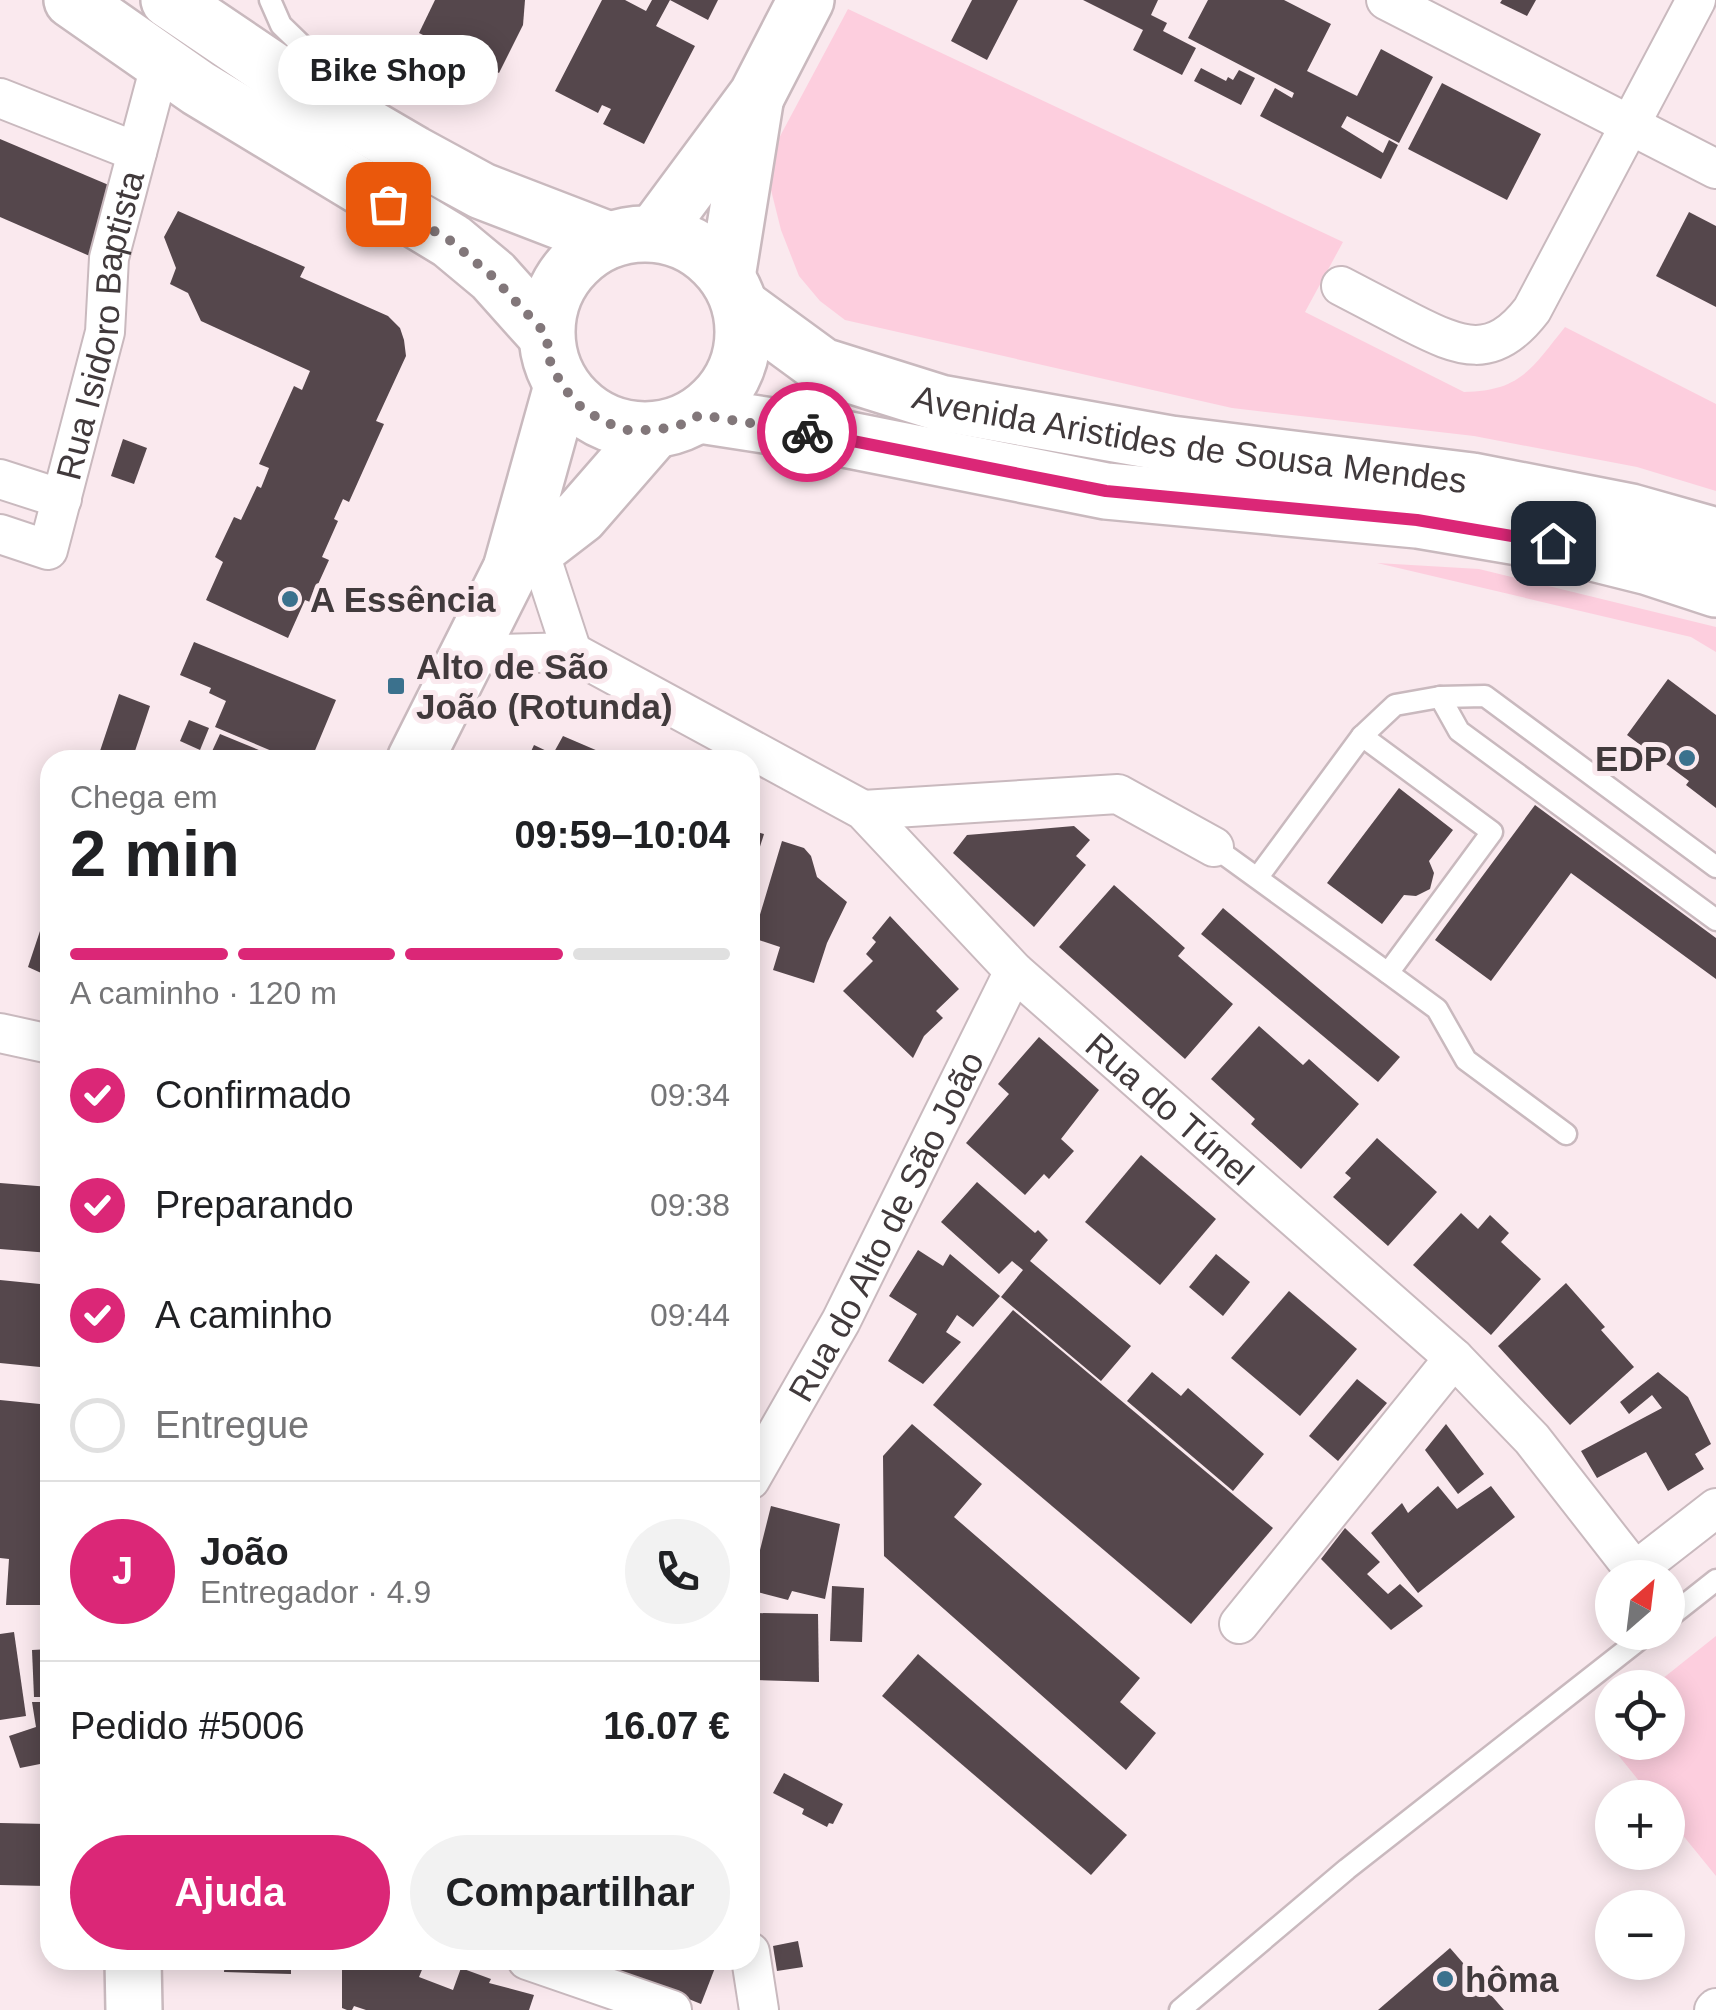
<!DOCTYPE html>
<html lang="pt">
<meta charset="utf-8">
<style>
body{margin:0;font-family:Arial,sans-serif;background:#f2f2f2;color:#202124;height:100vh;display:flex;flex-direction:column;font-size:38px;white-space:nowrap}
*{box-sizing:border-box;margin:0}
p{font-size:32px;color:#757577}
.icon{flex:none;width:55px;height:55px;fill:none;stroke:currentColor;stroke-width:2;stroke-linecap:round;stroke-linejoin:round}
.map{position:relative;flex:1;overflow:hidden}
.details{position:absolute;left:40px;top:750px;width:720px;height:1220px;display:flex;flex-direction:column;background:#fff;border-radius:30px;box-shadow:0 5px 25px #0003}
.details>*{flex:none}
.needle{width:65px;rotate:28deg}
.tools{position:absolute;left:1595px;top:1560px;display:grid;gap:20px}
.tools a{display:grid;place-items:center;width:90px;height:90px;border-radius:50%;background:#fff;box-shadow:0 5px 25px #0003;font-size:50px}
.pin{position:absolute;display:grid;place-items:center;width:85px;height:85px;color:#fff;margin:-42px;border-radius:20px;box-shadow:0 5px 15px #0006}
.courier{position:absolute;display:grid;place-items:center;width:100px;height:100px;margin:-50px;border:8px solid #db2777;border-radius:50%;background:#fff;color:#222;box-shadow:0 2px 12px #0007}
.bubble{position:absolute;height:70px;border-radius:35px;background:#fff;box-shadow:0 5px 25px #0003;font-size:32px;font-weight:700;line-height:70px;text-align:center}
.summary em{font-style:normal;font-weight:700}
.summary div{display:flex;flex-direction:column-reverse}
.summary{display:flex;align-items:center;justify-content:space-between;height:170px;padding:0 30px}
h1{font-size:65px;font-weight:700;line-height:75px}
.bar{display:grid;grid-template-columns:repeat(4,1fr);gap:15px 10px;align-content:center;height:120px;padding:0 30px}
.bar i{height:12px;border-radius:8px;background:#e0e0e0}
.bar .on{background:#db2777}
.bar p{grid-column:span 4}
.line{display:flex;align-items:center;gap:25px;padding:0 30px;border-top:2px solid #e0e0e0}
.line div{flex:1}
.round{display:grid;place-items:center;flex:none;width:105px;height:105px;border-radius:52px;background:#f2f2f2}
ol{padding:0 30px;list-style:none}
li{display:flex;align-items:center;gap:30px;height:110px}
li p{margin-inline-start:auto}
li .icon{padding:10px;border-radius:50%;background:#db2777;color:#fff;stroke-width:4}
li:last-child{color:#757577}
li i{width:55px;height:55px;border:5px solid #e0e0e0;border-radius:50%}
.cta{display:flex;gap:20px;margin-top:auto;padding:20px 30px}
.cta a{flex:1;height:115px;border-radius:60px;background:#db2777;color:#fff;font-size:40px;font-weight:700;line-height:115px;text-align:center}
.cta a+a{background:#f2f2f2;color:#202124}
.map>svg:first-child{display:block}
.green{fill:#fdcede}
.building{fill:#55474c}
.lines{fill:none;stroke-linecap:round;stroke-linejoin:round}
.lane-casing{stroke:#c9b9be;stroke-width:25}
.street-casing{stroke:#c9b9be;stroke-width:42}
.secondary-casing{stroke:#c9b9be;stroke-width:60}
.primary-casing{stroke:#c9b9be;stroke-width:60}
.lane{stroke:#fff;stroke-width:20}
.street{stroke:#fff;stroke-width:38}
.secondary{stroke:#fff;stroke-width:55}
.primary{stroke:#fff;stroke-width:55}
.done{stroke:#82777a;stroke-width:10;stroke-dasharray:0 18}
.route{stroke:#db2777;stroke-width:12}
.poi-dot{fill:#3b718d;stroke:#fae9ee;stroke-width:4}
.labels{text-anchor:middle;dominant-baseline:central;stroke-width:10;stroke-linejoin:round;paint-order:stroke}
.street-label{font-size:35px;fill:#413a3c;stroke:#fae9ee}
.poi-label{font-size:35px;font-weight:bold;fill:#413a3c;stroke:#fae9ee;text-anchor:start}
</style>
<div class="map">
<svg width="1716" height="2010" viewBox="0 0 1716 2010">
<rect width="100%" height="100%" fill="#fae9ee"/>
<g class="green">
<path d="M848 9 1343 242 1305 312 1464 392C1521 391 1532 368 1565 327L1716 404V491L1637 467 1474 436 1232 408 845 320 820 301 799 276 781 230 771 190 778 140Z"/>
<polygon points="1377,563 1479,569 1716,627 1716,652 1691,637"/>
<polygon points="1716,1636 1716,1876 1668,1817 1668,1798 1652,1797 1598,1730 1612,1719 1612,1742 1668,1742 1668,1688 1652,1687"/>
</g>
<g class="building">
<polygon points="435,0 525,0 523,25 499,73 419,33"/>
<polygon points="602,0 625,0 646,11 652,0 718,0 708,20 670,0 656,26 695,46 644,144 603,124 611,109 602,105 598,113 555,91"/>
<polygon points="972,0 1018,0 987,60 951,41"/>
<polygon points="1083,0 1158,0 1151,15 1167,23 1163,31 1196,48 1182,75 1133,50 1143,30"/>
<polygon points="1208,0 1284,0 1331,24 1307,71 1357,96 1381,49 1433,77 1399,143 1347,116 1341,127 1383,153 1389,140 1398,145 1381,179 1260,116 1275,88 1292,98 1294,93 1188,38"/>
<polygon points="1502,0 1536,0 1527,16 1500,3"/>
<polygon points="1201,68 1226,81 1228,77 1233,80 1239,70 1255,78 1241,105 1194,81"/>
<polygon points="1442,83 1541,134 1507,200 1408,149"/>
<polygon points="0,139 111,186 92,257 0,217"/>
<polygon points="178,211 305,267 300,277 388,316 400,328 404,340 406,356 376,421 384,424 349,502 343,499 334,519 338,521 322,557 329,560 310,602 305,600 288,638 206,600 223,562 215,557 234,517 241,520 257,486 261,488 269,468 259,464 294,386 302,390 310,371 201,321 188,293 170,284 176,268 164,237"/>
<polygon points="1689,212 1716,226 1716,307 1656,276"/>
<polygon points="123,439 147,448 134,484 111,476"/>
<polygon points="194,642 336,700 311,760 293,760 215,727 226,701 209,693 211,688 180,675"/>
<polygon points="1668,679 1716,715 1716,808 1686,785 1689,781 1627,735"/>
<polygon points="119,694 150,706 132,760 97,760"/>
<polygon points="189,720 209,728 200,750 180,741"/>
<polygon points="220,734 283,760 208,760"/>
<polygon points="563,736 619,760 527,760 534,745 553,754"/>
<polygon points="1399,788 1453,830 1429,861 1434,873 1430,889 1416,896 1404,895 1382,924 1327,883"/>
<polygon points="1535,805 1716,938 1716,979 1571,873 1491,981 1435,940"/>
<polygon points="1074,826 1090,840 1076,856 1086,865 1034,927 953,853 967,835"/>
<polygon points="750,830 764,834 751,875 750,874"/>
<polygon points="782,841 804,848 811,856 817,877 847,902 827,943 814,983 773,970 780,947 753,938"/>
<polygon points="1114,885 1185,948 1178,956 1233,1004 1185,1059 1059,947"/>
<polygon points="49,904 50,904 50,977 28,967"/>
<polygon points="1223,908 1400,1057 1378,1082 1201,934"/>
<polygon points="890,916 959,989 936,1011 943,1018 924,1036 913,1058 843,991 873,961 866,954 876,942 872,938"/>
<polygon points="1259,1026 1303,1065 1309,1059 1359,1104 1301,1169 1251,1124 1255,1119 1211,1079"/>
<polygon points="1039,1037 1099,1090 1061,1139 1074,1151 1049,1179 1044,1174 1025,1195 966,1143 1009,1094 998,1084"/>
<polygon points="1377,1138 1437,1192 1388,1246 1333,1197 1351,1178 1345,1173"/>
<polygon points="1141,1155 1216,1219 1160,1285 1085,1222"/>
<polygon points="977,1182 1035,1233 1038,1230 1048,1240 1030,1261 1131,1346 1101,1381 1001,1297 1023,1270 1012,1261 999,1274 941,1222"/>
<polygon points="0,1183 50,1187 50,1253 0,1249"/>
<polygon points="1461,1213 1478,1229 1490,1215 1509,1233 1501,1242 1541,1279 1491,1335 1413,1265"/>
<polygon points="918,1250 943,1266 950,1254 1000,1296 973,1327 957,1315 946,1332 961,1342 923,1384 888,1361 917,1314 889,1296"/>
<polygon points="1216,1254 1250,1282 1223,1316 1189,1287"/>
<polygon points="0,1280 50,1285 50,1368 0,1363"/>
<polygon points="1566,1283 1605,1327 1601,1330 1634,1367 1570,1425 1498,1346"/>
<polygon points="1289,1291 1357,1349 1300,1416 1231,1358"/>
<polygon points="1013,1310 1273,1528 1191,1624 933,1405"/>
<polygon points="1152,1372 1181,1396 1188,1388 1264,1454 1233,1491 1127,1401"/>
<polygon points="1658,1372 1688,1397 1711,1444 1695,1454 1704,1469 1668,1491 1646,1452 1597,1478 1581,1451 1662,1408 1652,1395 1629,1414 1620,1402"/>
<polygon points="1357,1379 1387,1403 1338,1461 1309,1436"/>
<polygon points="0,1400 50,1405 50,1605 6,1605 9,1559 0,1558"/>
<polygon points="912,1424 982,1484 954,1517 1140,1678 1120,1702 1156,1733 1126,1770 884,1556 883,1456"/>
<polygon points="1446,1424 1484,1474 1458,1494 1425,1450"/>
<polygon points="1438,1486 1457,1509 1491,1486 1515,1517 1418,1593 1371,1533 1402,1503 1408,1513"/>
<polygon points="771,1506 840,1524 825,1599 792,1591 788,1600 750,1590"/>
<polygon points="1345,1528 1380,1562 1367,1574 1388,1594 1400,1584 1423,1606 1391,1630 1321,1559"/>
<polygon points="832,1586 864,1588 862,1642 830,1641"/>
<polygon points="756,1613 818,1614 819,1682 754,1680"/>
<polygon points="14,1632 26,1716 0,1720 0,1634"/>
<polygon points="50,1649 50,1697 34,1697 32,1650"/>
<polygon points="918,1654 1127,1835 1091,1875 882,1696"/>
<polygon points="32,1702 50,1702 50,1772 46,1772 45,1763 20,1768 9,1736 36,1727"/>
<polygon points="784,1773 843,1804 833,1824 829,1823 827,1827 802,1814 804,1809 773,1793"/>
<polygon points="0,1823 48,1824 46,1886 0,1885"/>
<polygon points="798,1941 803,1967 777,1971 773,1946"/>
<polygon points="1450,1948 1504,2010 1378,2010"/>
<polygon points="225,1960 291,1960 291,1974 224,1972"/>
<polygon points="342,1960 426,1960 419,1977 453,1990 461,1968 491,1979 489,1983 534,1995 529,2010 366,2010 354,2006 352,2010 347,2010 342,2008"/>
<polygon points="619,1960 718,1960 701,2004 615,1969"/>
</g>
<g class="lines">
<defs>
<g id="lane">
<polyline points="270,0 281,25 348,90"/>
<polyline points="1440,697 1459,731 1716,920"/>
<polyline points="1214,847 1388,973 1492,832 1362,736"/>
<polyline points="1258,877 1362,736 1395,705 1440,697 1485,696 1716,867"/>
<polyline points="1388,973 1437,1009 1466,1060 1566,1134"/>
<polyline points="1668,1618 1716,1580"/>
<polyline points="1180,2010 1347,1869 1649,1632"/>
</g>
<g id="street">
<polyline points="1386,0 1716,169"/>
<polyline points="0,98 137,152"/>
<path d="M1341 286C1364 298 1387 310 1410 322 1461 348 1493 361 1532 310L1696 0"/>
<polyline points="0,479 62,499"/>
<path id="s1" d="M0 534 48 550 105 332 109 258 161 62"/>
<polyline points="538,548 572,652"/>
<path id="s2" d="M572 652 863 810 1014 971 1454 1358 1532 1439 1635 1571 1716 1508"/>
<polyline points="468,655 572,652"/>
<polyline points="863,810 1118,794 1214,847"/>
<polyline points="0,1033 50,1044"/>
<path id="s3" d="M750 1480 841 1321 1014 971"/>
<polyline points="1239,1624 1454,1358"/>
<polyline points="750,1952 759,2010"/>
<polyline points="527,1960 672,2010"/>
<polyline points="1714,2010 1716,2008"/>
</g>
<g id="secondary">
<polyline points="654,234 757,95 806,0"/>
<polyline points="727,277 755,102"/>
<polyline points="511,569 580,516 654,431"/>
<polyline points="415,760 511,569 562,386"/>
<polyline points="133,1960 134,2010"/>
</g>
<g id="primary">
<polyline points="72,0 198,88 451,241 493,276 545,334"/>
<polyline points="169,0 289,81 414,154 482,191 609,240"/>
<circle cx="645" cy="332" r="98"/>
<path id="s4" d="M740 306 822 366 940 403 1171 444 1472 481 1631 512 1716 536"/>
<polyline points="700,415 804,431 1106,491 1417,520 1553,543 1649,567 1716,589"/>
</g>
</defs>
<use href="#lane" class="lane-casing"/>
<use href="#street" class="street-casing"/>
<use href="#secondary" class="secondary-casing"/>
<use href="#primary" class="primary-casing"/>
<use href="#lane" class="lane"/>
<use href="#street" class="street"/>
<use href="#secondary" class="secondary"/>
<use href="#primary" class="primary"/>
</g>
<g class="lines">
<polyline class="done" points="388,204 451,241 492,276 546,334 550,361 562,386 580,406 602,421 627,430 654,430 678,426 700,415 807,432"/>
<polyline class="route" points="807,432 1106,491 1417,520 1553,543"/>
</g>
<g class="poi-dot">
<circle cx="290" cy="599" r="10"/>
<rect x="386" y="676" width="20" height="20" rx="5"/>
<circle cx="1687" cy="758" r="10"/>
<circle cx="1445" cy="1979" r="10"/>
</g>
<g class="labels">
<g class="street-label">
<text stroke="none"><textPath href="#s1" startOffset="282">Rua Isidoro Baptista</textPath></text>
<text stroke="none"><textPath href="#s4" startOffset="478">Avenida Aristides de Sousa Mendes</textPath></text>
<text stroke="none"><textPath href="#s2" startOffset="760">Rua do Túnel</textPath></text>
<text stroke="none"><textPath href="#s3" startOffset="288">Rua do Alto de São João</textPath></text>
</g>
<g class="poi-label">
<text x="310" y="599">A Essência</text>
<text x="416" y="666">Alto de São<tspan x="416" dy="40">João (Rotunda)</tspan></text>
<text x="1667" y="758" text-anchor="end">EDP</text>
<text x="1465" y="1979">hôma</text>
</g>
</g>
</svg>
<div class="tools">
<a><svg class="needle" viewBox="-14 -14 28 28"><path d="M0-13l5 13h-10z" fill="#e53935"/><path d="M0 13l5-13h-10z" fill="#757577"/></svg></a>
<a><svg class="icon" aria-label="locate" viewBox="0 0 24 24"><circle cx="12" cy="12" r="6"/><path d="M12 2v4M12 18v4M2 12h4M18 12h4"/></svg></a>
<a>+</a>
<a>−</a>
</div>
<div class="pin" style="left:388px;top:204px;background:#ea580c"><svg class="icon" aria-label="bag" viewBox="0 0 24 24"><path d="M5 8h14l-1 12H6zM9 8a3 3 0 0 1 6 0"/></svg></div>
<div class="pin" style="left:1553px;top:543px;background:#1f2937"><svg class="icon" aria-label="home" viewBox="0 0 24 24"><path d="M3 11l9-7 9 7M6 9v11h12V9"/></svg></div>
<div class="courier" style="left:807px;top:432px"><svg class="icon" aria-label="bike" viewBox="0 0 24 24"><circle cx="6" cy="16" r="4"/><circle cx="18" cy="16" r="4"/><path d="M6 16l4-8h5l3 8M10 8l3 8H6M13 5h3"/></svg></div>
<div class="bubble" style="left:278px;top:35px;width:220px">Bike Shop</div>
<section class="details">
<div class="summary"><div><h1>2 min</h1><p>Chega em</p></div><em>09:59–10:04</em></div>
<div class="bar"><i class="on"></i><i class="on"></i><i class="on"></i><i></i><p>A caminho · 120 m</p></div>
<ol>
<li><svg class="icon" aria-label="check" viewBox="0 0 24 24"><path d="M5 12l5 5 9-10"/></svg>Confirmado<p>09:34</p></li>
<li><svg class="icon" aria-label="check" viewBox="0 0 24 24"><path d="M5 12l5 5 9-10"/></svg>Preparando<p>09:38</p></li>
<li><svg class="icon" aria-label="check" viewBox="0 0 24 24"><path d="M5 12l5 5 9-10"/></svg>A caminho<p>09:44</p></li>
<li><i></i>Entregue</li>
</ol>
<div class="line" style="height:180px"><b class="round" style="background:#db2777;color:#fff">J</b><div><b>João</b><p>Entregador · 4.9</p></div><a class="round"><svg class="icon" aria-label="phone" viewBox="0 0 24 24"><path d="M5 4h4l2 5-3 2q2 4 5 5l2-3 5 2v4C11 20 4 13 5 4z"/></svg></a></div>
<div class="line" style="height:130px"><div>Pedido #5006</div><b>16.07 €</b></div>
<div class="cta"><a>Ajuda</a><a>Compartilhar</a></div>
</section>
</div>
